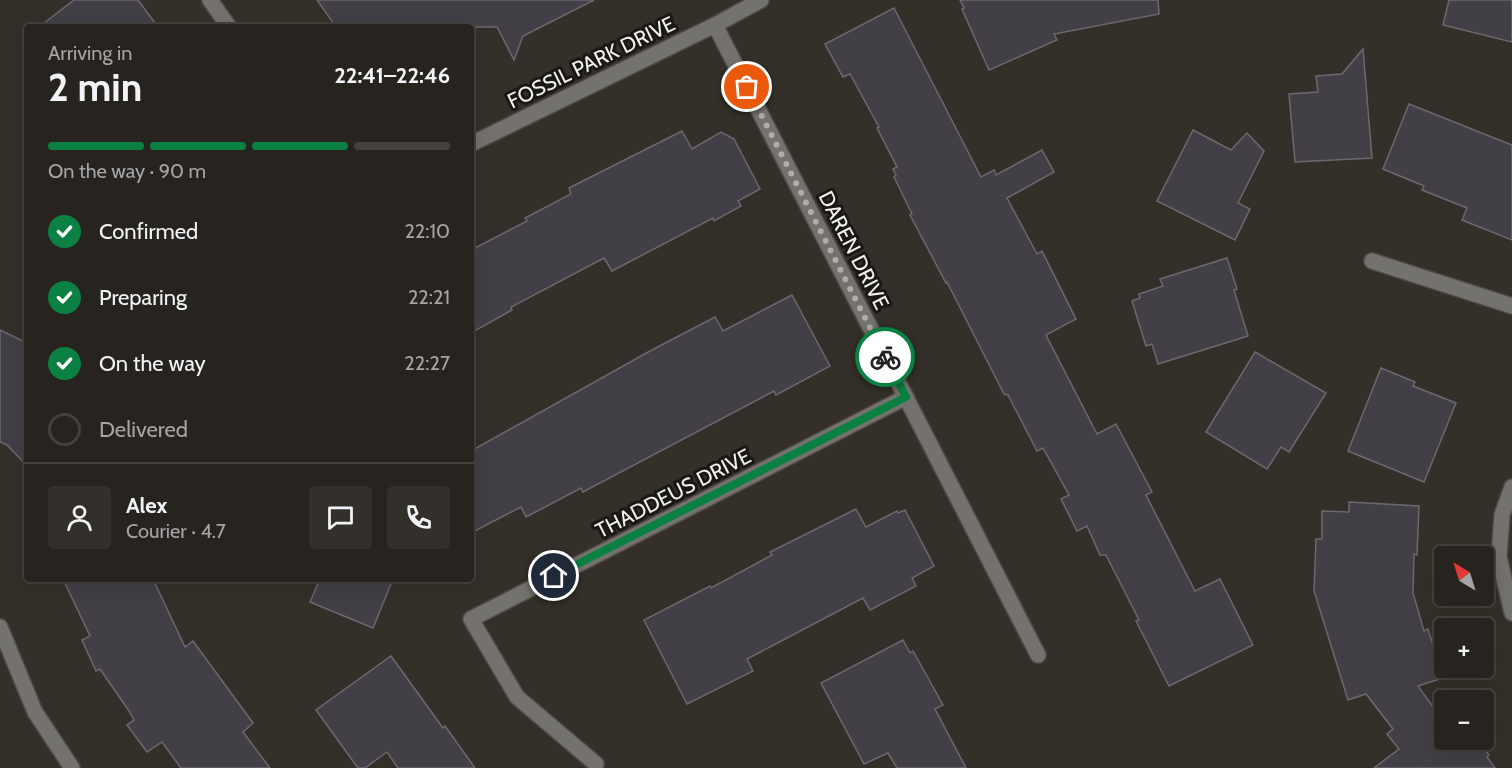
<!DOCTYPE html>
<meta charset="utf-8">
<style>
body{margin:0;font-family:Cabin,sans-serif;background:#33302c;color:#f1f3f6;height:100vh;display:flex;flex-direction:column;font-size:22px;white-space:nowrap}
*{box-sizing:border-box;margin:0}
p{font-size:20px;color:#a4a4a4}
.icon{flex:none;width:33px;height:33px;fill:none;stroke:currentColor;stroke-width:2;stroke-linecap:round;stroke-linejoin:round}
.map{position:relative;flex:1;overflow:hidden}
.sheet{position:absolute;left:24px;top:24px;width:450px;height:558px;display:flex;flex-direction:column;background:#27241f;border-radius:6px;box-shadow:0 6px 24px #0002,0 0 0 2px #43413d}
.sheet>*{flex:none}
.needle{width:39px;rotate:322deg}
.fabs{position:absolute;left:1434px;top:546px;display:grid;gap:12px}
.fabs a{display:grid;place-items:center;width:60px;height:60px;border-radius:6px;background:#27241f;box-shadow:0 6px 24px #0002,0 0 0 2px #43413d;font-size:30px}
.pin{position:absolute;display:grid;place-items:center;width:51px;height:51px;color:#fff;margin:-26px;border:3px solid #fff;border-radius:50%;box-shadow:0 2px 6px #0007}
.courier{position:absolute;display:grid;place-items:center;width:60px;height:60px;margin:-30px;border:4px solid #0b8043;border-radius:50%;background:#fff;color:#222;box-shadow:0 2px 8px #0007}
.summary em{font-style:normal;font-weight:700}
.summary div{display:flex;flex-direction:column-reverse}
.summary{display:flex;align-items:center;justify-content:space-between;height:102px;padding:0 24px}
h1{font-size:39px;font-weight:700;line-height:45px}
.bar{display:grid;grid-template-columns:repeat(4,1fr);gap:9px 6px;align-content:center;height:72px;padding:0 24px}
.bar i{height:8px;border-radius:4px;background:#43413d}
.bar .selected{background:#0b8043}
.bar p{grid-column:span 4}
.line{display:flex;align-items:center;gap:15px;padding:0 24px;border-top:2px solid #43413d}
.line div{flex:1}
.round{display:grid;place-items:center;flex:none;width:63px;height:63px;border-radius:6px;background:#33302c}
ol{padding:0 24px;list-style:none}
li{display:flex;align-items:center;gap:18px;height:66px}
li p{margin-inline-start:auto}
li .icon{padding:6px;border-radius:50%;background:#0b8043;color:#fff;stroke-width:4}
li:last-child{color:#a4a4a4}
li i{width:33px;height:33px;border:3px solid #43413d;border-radius:50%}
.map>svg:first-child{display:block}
.building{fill:#433f47;stroke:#6c6870;stroke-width:1.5}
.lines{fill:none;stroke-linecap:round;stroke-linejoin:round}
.minor-casing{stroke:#4f4b44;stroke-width:18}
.minor{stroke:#73726e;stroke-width:15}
.done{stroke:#b0ada8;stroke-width:6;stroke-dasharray:0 10.8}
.route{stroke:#0b8043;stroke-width:8}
.labels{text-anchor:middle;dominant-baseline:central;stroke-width:6;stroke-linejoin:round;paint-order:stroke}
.street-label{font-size:21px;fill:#f3f1ec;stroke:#1a1815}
</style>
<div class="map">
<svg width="1512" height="768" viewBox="0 0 1512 768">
<rect width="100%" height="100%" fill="#343029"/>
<g class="building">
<polygon points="74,0 138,0 158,27 39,27"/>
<polygon points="317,0 594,0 523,36 514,60 497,27 336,27"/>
<polygon points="960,0 1158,0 1159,14 1054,34 1057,40 989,70 962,9 964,8"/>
<polygon points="1449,0 1512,0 1512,42 1443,25"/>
<polygon points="894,8 981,177 994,170 996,175 1042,150 1054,172 1007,198 1037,254 1042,251 1076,319 1046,335 1097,434 1116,424 1152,492 1146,495 1195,591 1220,579 1253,645 1169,686 1136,621 1139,620 1106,555 1100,555 1087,526 1077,531 1061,499 1069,495 1043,448 1037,451 1008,395 1004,394 947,282 946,283 910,215 912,214 894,177 896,175 893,169 897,167 877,128 879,127 850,74 843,77 825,44"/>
<polygon points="1363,49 1372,158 1295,162 1289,94 1318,92 1316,76 1342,74"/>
<polygon points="1409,104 1512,145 1512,240 1462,220 1467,208 1422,190 1424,186 1383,169"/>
<polygon points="1193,130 1231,150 1247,133 1264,151 1238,203 1250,209 1235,240 1157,201"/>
<polygon points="682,131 692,149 721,132 734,139 760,189 738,201 741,206 714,221 713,218 612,271 604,258 511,307 512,310 471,333 471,250 527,221 525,218 571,194 569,188"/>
<polygon points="1227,258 1237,289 1234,290 1248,336 1158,364 1152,344 1146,346 1132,301 1140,298 1139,294 1163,286 1160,279"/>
<polygon points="792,295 830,366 776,395 774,391 583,492 581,488 526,517 521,507 471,533 471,451 650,351 715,317 723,331"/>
<polygon points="0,330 27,343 27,466 7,445 0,442"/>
<polygon points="1255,352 1326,393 1289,452 1281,447 1267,469 1206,432"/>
<polygon points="1381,368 1415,382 1413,386 1456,403 1424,482 1348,451"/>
<polygon points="1349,502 1419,506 1417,555 1414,554 1413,593 1424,631 1428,629 1443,678 1418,686 1444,722 1444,740 1477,740 1489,755 1487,757 1495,768 1374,768 1399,749 1387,734 1393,729 1366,694 1348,700 1314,591 1316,539 1322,539 1322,511 1349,512"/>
<polygon points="856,509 866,527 897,511 898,513 905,510 934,566 912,578 916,586 870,610 863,598 747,659 753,671 687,704 644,620 710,586 711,588 772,555 770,552"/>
<polygon points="63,579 153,579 185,647 193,641 253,723 243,732 270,768 181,768 162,742 147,752 127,725 134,720 129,711 100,669 96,671 82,640 90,636"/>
<polygon points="320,579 393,579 373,628 310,602"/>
<polygon points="903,640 910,653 913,651 943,705 935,709 966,768 897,768 888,753 864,764 821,683"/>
<polygon points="391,656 443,728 445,726 475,768 398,768 387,752 365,768 358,768 316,710"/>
</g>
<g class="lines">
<defs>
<g id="minor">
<polyline points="210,0 229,27"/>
<polyline points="715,25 1038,655"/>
<polyline points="471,144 715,25 761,0"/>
<polyline points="1372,261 1512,306"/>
<polyline points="1512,487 1502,515 1499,557 1512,613"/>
<polyline points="0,627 35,712 72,768"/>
<polyline points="596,764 517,697 471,619 906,397"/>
</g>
</defs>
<use href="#minor" class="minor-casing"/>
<use href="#minor" class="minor"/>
</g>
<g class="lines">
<polyline class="done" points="747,87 885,357"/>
<polyline class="route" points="554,576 906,397 885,357"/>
</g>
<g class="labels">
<g class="street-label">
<text transform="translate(591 62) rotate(-26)">FOSSIL PARK DRIVE</text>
<text transform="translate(854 250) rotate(63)">DAREN DRIVE</text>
<text transform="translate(673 493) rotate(-27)">THADDEUS DRIVE</text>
</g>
</g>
</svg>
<div class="fabs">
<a><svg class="needle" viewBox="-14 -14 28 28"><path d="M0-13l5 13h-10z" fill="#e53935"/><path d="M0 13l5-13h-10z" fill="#a4a4a4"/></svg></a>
<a>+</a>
<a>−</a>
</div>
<div class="pin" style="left:747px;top:87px;background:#ea580c"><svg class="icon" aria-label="bag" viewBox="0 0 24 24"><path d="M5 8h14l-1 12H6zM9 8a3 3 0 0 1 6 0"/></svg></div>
<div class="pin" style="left:554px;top:576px;background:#1f2937"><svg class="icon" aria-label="home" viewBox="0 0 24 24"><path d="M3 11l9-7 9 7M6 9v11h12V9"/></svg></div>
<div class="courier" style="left:885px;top:357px"><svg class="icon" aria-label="bike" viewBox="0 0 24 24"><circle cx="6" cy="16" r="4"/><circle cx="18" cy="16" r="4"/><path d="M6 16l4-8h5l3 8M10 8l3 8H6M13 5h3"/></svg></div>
<section class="sheet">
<div class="summary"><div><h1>2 min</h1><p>Arriving in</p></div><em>22:41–22:46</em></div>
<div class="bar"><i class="selected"></i><i class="selected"></i><i class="selected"></i><i></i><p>On the way · 90 m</p></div>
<ol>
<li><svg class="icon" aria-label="check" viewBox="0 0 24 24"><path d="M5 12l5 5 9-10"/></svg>Confirmed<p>22:10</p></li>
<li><svg class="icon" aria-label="check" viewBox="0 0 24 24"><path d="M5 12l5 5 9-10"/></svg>Preparing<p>22:21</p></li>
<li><svg class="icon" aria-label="check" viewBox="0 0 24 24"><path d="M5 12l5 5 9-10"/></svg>On the way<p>22:27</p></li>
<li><i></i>Delivered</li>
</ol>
<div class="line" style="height:108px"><a class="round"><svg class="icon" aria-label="person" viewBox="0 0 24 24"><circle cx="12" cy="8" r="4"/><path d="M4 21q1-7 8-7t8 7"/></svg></a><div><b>Alex</b><p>Courier · 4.7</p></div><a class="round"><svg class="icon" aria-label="chat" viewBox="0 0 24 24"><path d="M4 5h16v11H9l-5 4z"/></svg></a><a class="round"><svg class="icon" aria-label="phone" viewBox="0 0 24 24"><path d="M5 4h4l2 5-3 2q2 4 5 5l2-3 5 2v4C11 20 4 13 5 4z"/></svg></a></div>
</section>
</div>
